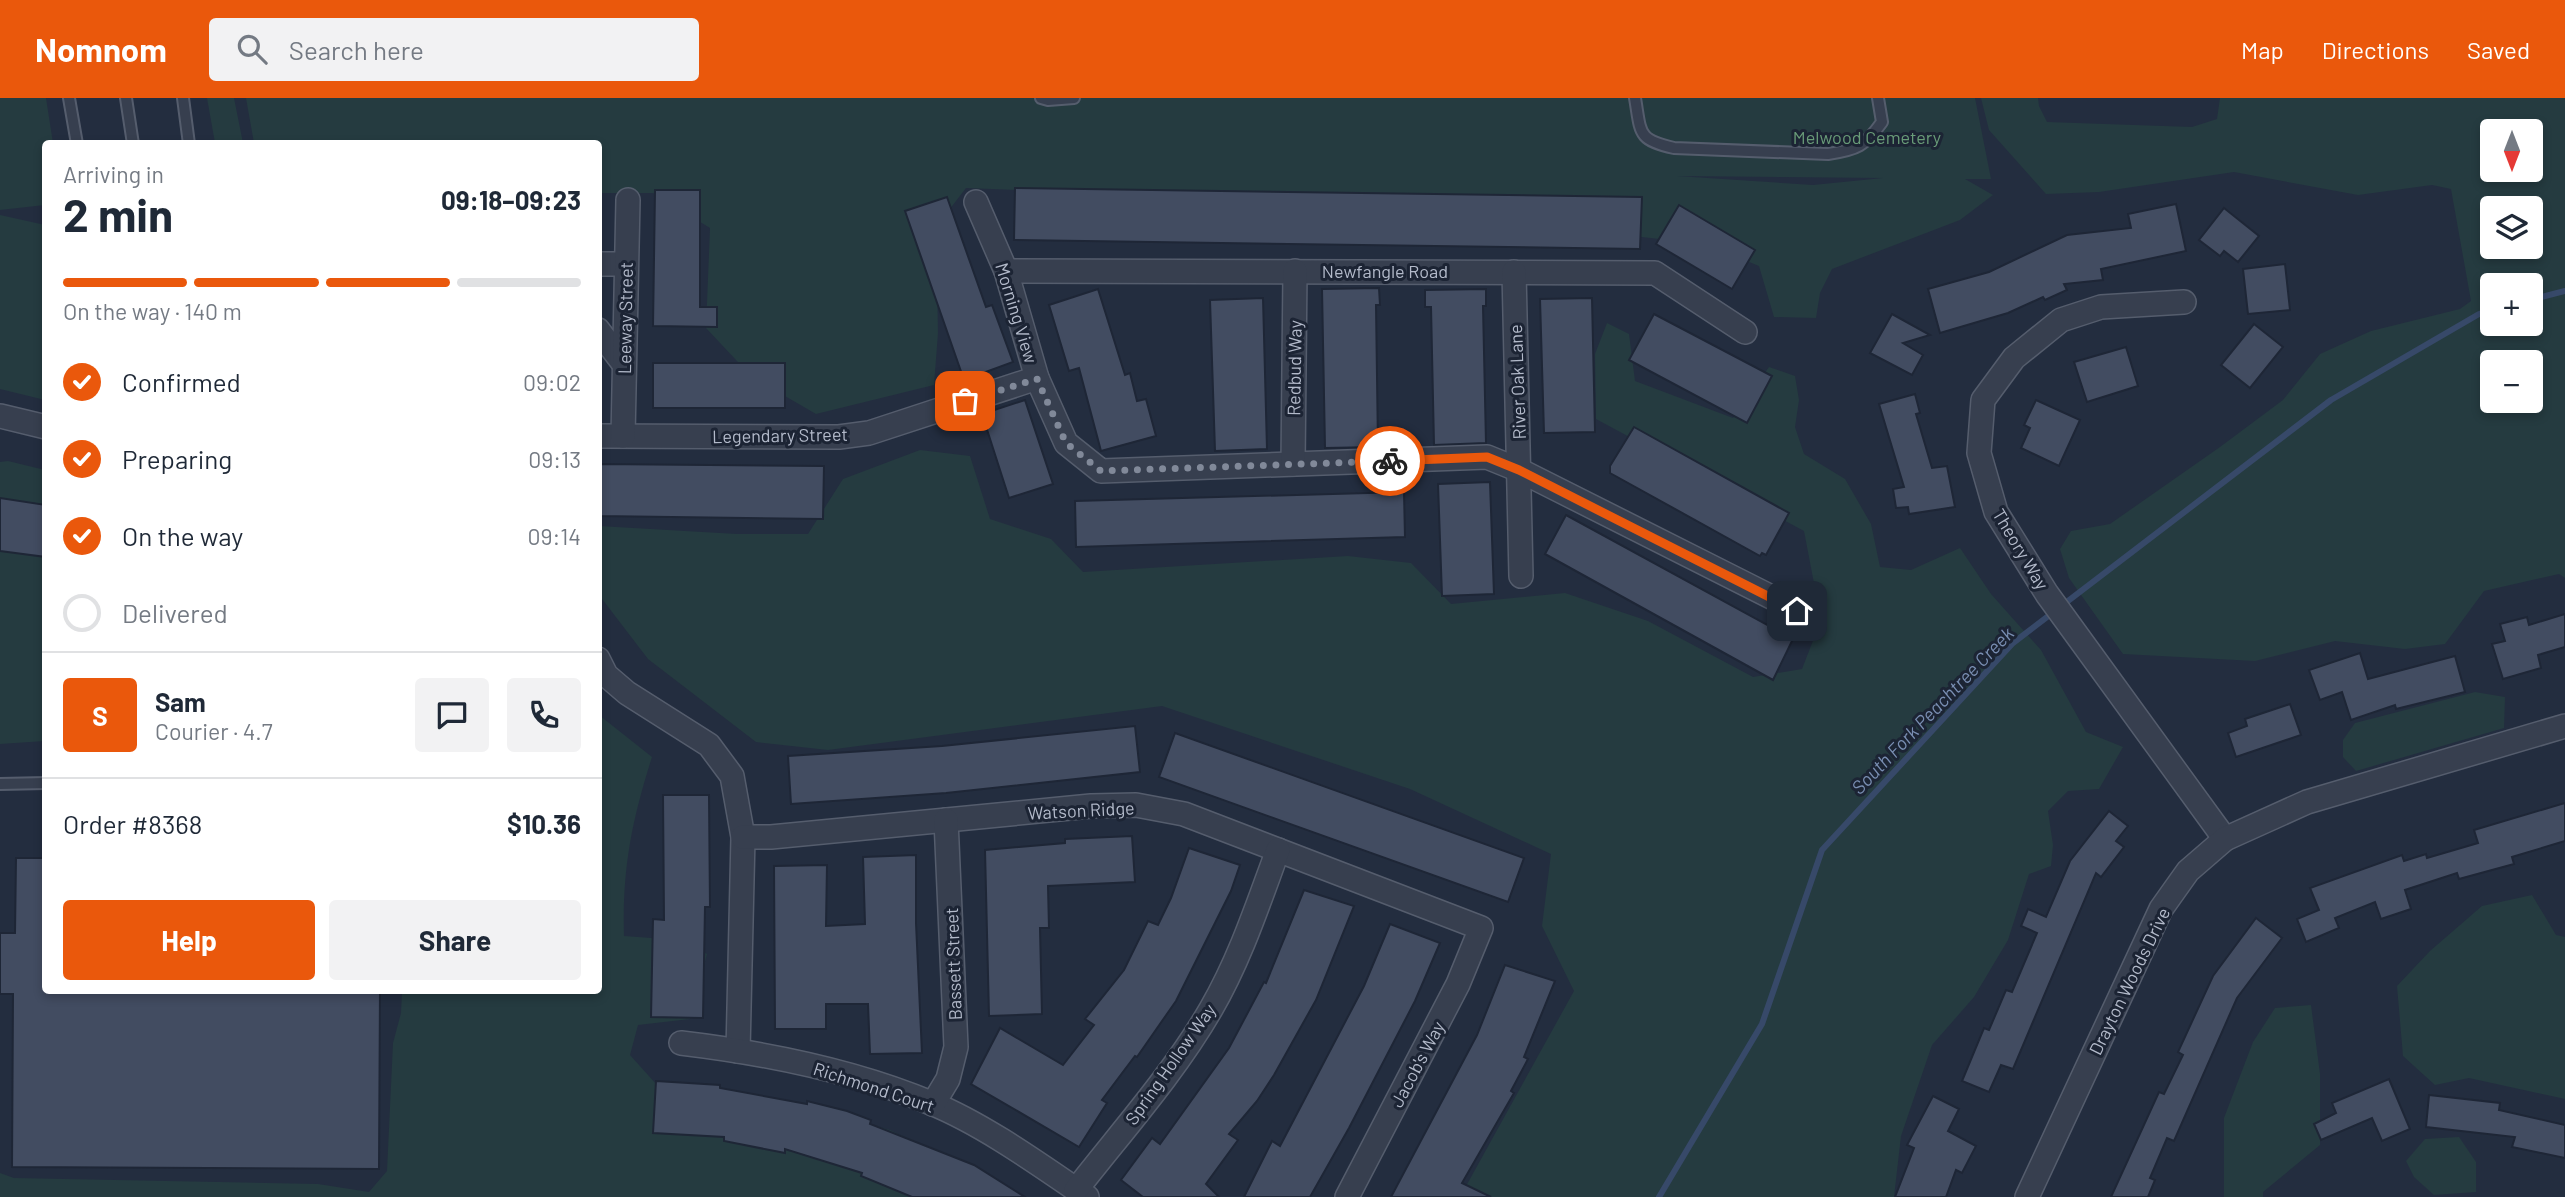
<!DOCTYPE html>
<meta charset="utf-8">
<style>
body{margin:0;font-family:Barlow,sans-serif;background:#f2f2f3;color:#1f2937;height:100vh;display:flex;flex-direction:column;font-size:26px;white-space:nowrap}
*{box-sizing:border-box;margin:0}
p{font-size:23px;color:#747a83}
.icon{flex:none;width:38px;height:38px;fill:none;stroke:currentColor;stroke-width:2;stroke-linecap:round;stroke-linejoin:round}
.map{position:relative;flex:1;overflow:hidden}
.side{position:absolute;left:42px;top:42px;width:560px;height:854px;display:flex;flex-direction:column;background:#fff;border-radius:7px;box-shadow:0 4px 10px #0003}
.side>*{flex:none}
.needle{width:46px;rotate:180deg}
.tools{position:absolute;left:2480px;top:21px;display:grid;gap:14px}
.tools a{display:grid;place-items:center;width:63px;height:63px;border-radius:7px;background:#fff;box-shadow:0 4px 10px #0003;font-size:35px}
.pin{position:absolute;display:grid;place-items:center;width:60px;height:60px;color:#fff;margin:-30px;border-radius:14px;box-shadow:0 4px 10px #0006}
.courier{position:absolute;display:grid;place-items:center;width:70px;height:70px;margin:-35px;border:5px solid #ea580c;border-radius:50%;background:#fff;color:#222;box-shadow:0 2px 9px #0007}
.summary em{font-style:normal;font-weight:700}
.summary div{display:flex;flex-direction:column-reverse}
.summary{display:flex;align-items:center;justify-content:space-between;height:119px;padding:0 21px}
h1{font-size:46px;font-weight:700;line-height:52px}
.bar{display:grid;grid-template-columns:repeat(4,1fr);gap:10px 7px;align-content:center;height:84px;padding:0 21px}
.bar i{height:9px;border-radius:5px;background:#e0e1e3}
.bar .current{background:#ea580c}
.bar p{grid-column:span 4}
.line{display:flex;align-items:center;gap:18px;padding:0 21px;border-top:2px solid #e0e1e3}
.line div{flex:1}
.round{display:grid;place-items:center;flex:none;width:74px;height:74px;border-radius:7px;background:#f2f2f3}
ol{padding:0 21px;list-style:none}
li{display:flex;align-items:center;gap:21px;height:77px}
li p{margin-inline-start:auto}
li .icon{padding:7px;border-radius:50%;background:#ea580c;color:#fff;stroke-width:4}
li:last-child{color:#747a83}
li i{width:38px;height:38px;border:4px solid #e0e1e3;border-radius:50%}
.cta{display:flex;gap:14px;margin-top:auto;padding:14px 21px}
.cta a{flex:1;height:80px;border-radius:7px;background:#ea580c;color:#fff;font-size:28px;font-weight:700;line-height:80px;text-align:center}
.cta a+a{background:#f2f2f3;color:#1f2937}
header{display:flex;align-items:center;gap:42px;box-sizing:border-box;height:98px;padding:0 35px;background:#ea580c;color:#fff}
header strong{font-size:33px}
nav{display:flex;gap:38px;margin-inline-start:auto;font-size:24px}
.search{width:490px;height:63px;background:#f2f2f3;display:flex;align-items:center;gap:18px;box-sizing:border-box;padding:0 24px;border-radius:7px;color:#747a83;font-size:26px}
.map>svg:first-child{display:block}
.green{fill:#253b40;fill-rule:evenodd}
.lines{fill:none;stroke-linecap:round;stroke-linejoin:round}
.stream{stroke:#374969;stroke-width:6}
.building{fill:#424c61;stroke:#1e2636;stroke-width:2}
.lane-casing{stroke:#555d6d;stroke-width:14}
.street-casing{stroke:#555d6d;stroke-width:26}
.lane{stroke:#373f4f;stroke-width:10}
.street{stroke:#373f4f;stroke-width:23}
.done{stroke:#818999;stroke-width:7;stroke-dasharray:0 12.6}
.route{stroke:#ea580c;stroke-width:9}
.labels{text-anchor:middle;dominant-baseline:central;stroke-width:6;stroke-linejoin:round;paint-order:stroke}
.park-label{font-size:18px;fill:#699c78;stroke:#1c2434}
.street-label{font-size:18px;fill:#b3baca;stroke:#1c2434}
.water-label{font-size:19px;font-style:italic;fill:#798eb2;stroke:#1c2434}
</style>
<header>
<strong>Nomnom</strong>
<div class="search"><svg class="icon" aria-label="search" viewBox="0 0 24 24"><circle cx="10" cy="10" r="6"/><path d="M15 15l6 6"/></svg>Search here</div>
<nav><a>Map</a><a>Directions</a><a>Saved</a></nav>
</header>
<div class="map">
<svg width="2565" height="1099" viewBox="0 0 2565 1099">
<rect width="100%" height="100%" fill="#232d3f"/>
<g class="green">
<polygon points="0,0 46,0 53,45 46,46 45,107 0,112"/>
<polygon points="207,0 234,0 243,45 215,45"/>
<path d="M246 0H1975L1991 81H1965L1993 97 1960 122 1832 171 1820 195 1816 220 1774 219 1759 168 1705 146 1336 105 966 90 936 129 938 235 934 287 816 316 752 279 706 230 710 130 653 95H599L598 46 254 45ZM1677 78 1883 80 1813 87Z"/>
<path d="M1981 0H2038L2039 8 2047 24 2192 29 2217 21 2220 0H2565V480L2559 476 2484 493 2445 546 2405 551 2335 543 2255 563 2123 556 2069 480 2060 451 2071 433 2110 426 2220 349 2283 302 2320 256 2371 233 2460 211 2471 203 2451 91 2432 87 2358 97 2234 74 2099 94 2046 96 1989 32ZM2530 33V72H2492V33ZM2530 110V149H2492V110ZM2492 187H2530V226H2492ZM2530 264V303H2492V264Z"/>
<polygon points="0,117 45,127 45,302 0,291"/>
<polygon points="1607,225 1629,236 1635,283 1733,320 1769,269 1795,278 1799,302 1795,329 1804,356 1845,381 1871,426 1880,469 1911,472 1960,450 1991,496 2041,552 2086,634 2123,649 2099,691 2068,693 2048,713 2053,747 2051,768 2029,776 2008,842 1974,899 1932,947 1901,1038 1894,1099 1460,1099 1574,893 1542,828 1551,756 1410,691 1162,608 828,652 756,644 648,561 599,497 599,428 737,436 808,436 843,381 920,352 970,358 990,421 1051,441 1083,474 1348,458 1411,465 1451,506 1565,495 1648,523 1753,579 1802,571 1821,522 1804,433 1596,321 1595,256"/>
<polygon points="8,363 45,372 45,643 0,646 0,364"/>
<polygon points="2475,594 2505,599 2504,630 2356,673 2343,659 2343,642 2355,625"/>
<path d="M599 617 652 659C632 722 622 771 624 838L679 842 707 856 690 921 638 927 630 957 657 987 811 1009 890 1032 966 1068 1004 1099H0V1075L14 1080 318 1086 369 1094 387 1073 393 945 401 915 402 893 598 892Z"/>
<polygon points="2532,797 2556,837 2565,839 2565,1001 2469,980 2435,987 2403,958 2397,888 2430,853 2482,808"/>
<polygon points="2311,907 2320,976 2320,1047 2263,1094 2263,1099 2224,1099 2224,1020 2253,944 2275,910"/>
<polygon points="2459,1039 2476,1064 2476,1094 2434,1097 2414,1079 2406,1063 2425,1041"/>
</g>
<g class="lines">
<g class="stream">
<polyline points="2530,202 2565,193"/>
<polyline points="1659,1099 1762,926 1822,752 2013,545 2331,302 2479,216 2492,212"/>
</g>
</g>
<g class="building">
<polygon points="1015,90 1642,99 1640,151 1014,142"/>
<polygon points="655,92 700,92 700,209 717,209 717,229 653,228"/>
<polygon points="947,99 986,209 992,207 1013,264 964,282 905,113"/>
<polygon points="2176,106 2186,153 2101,171 2103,182 2064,186 2067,192 2045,202 2043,199 2008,215 1940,235 1928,191 1989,174 2067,137 2131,130 2128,116"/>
<polygon points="1679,107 1755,152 1732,191 1656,146"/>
<polygon points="2224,110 2259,138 2238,164 2224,153 2220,158 2199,142"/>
<polygon points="2285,166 2290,212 2248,216 2243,171"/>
<polygon points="1379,190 1380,207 1376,207 1378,349 1325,350 1322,191"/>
<polygon points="1098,191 1125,277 1130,275 1137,303 1146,301 1156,338 1101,353 1079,270 1069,273 1049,207"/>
<polygon points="1486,191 1486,208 1483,208 1486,345 1434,347 1431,209 1425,209 1425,192"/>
<polygon points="1263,200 1267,351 1215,353 1210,202"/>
<polygon points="1592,200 1595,334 1544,335 1540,201"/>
<polygon points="1654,216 1772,278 1747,325 1629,262"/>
<polygon points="1892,216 1930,237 1903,245 1923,257 1912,277 1870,255"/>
<polygon points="2254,226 2283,249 2250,290 2221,267"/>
<polygon points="2126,249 2138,288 2087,304 2074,264"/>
<rect x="653" y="265" width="132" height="45"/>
<polygon points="1915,296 1920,315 1916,316 1932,370 1947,368 1955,409 1909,416 1908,409 1896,410 1893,391 1904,389 1879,306"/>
<polygon points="1025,302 1053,386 1009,400 982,316"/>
<polygon points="2036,302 2080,322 2059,368 2021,350 2030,330 2024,327"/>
<polygon points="1634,329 1789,415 1766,457 1762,455 1760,458 1610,375 1610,368"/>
<polygon points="598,366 824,368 823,421 598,418"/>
<polygon points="1490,384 1494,496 1442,498 1438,386"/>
<polygon points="1404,394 1405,439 1076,449 1075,403"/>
<polygon points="0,400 46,407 46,459 0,453"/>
<polygon points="1566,417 1793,541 1773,582 1545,456"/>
<polygon points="2565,516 2565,549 2538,557 2541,570 2503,581 2492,546 2505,543 2500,526 2527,519 2529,527"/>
<polygon points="2360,555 2368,581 2455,558 2465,594 2396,611 2395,607 2351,622 2342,594 2320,602 2309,572"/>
<polygon points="2290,606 2301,637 2236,659 2228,635 2247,628 2245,621"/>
<polygon points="1135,628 1140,674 946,695 791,706 788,658 942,648"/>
<polygon points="1175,635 1524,760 1508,804 1159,679"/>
<polygon points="663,697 709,697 710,809 705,809 703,920 651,919 653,821 664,822"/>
<polygon points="2565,705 2565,743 2512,759 2514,766 2459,781 2457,775 2405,792 2411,811 2381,821 2375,804 2335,820 2339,830 2306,844 2297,821 2319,812 2310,790 2402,757 2404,763 2426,756 2427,760 2478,745 2474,732"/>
<polygon points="2109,713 2128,728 2116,743 2124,749 2101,779 2096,775 2013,971 2001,967 1989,994 1962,983 1984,930 1989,932 2006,892 2012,894 2037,835 2021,828 2028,811 2046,819 2070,763"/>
<polygon points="1132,738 1135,784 1048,788 1049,830 1040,830 1042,916 989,918 985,752 1065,745 1065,741"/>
<polygon points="1189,750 1240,767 1231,793 1176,903 1137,959 1135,958 1102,1002 1107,1005 1079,1049 971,986 1000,930 1063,967 1094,927 1085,921 1124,872 1148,823 1158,827 1171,800"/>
<polygon points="916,757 916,825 922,955 870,956 868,906 826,906 826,931 775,931 774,768 827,767 826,828 865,826 863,759"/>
<polygon points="16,760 46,760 46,892 380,892 379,1071 12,1069 13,896 0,896 0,835 15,835"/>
<polygon points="1304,792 1354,808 1316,902 1274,977 1257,1003 1229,1036 1238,1042 1206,1086 1219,1099 1143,1099 1121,1082 1152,1040 1160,1046 1229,950 1264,884 1266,885"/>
<polygon points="2256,820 2282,840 2237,900 2174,1043 2167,1040 2150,1080 2155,1082 2148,1099 2111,1099 2159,994 2164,996 2183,957 2178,954 2213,878"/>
<polygon points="1390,826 1440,845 1415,903 1349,1030 1310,1099 1244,1099 1272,1043 1280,1048 1364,888"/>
<polygon points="1505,867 1555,883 1524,959 1528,961 1511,993 1514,995 1462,1085 1491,1099 1391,1099 1477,937"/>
<polygon points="2389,981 2410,1031 2382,1043 2372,1020 2321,1042 2314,1026 2336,1015 2332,1005"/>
<polygon points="656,983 720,987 720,990 807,1006 807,1003 847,1013 871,1022 870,1026 974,1067 1025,1099 912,1099 861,1078 862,1075 785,1051 785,1055 724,1043 724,1039 653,1035"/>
<polygon points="2429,997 2500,1005 2499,1012 2565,1027 2565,1060 2512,1049 2515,1039 2426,1029"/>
<polygon points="1933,998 1959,1011 1948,1033 1976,1048 1962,1075 1956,1072 1946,1099 1895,1099 1914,1050 1907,1047"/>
</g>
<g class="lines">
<defs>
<g id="lane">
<polyline points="69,0 77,46"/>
<polyline points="126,0 133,46"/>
<polyline points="183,0 189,46"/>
<polyline points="1041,0 1048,2 1074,0"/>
<path d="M1635 0C1641 35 1637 42 1674 50L1828 56C1857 52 1865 48 1882 24L1878 0"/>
<polyline points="0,686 46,685"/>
</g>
<g id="street">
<polyline points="976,104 1006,173 1037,280 1066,345 1101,373 1487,359 1519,372 1797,512"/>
<polyline points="598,166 626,166"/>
<polyline points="1006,173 1655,175 1745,234"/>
<polyline points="1514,174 1521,478"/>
<polyline points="2184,204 2101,209 2061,222 2014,260 1983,302 1979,355 1996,414 2047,496 2225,741"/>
<polyline points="598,232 624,266"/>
<polyline points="0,318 46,329"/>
<polyline points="598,338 839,339 869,335 1037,280"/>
<polyline points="623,338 628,102"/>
<polyline points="1293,366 1295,173"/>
<polyline points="598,561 606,577 627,595 709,647 732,678 743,739 738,953"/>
<polyline points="743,739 771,739 1091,708 1136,707 1184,716 1481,830 1458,886 1347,1099"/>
<path d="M681 945C765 955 852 972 931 1005 983 1026 1040 1067 1087 1099"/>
<polyline points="933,1006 948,981 956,949 946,722"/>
<path d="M1076 1092C1122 1033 1174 975 1211 911 1240 861 1258 806 1278 752"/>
<polyline points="2027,1099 2161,811 2188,773 2225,741 2307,704 2565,628"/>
</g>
</defs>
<use href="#lane" class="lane-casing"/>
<use href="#street" class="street-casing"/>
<use href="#lane" class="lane"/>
<use href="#street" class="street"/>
</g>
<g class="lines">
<polyline class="done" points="965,303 1037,281 1066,345 1101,373 1390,363"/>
<polyline class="route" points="1390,363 1487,359 1519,372 1797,513"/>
</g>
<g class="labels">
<g class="park-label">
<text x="1867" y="39">Melwood Cemetery</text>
</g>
<g class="street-label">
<text x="1385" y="173">Newfangle Road</text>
<text transform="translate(1017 215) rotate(73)">Morning View</text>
<text transform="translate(625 220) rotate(-89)">Leeway Street</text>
<text transform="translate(1294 270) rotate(-89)">Redbud Way</text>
<text transform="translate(1517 284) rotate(-92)">River Oak Lane</text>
<text transform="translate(780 337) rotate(-1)">Legendary Street</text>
<text transform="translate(2021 451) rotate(59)">Theory Way</text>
<text transform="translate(1081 712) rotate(-3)">Watson Ridge</text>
<text transform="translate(953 866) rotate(-92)">Bassett Street</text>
<text transform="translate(2129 883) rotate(-64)">Drayton Woods Drive</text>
<text transform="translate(1170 966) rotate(-55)">Spring Hollow Way</text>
<text transform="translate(1417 966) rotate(-62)">Jacob's Way</text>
<text transform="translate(874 989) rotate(18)">Richmond Court</text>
</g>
<g class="water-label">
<text transform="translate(1932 612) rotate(-46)">South Fork Peachtree Creek</text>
</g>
</g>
</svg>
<div class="tools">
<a><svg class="needle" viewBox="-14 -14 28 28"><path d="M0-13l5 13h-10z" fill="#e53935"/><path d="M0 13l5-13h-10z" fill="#747a83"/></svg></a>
<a><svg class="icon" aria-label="layers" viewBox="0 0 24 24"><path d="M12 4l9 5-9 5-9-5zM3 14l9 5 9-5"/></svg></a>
<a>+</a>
<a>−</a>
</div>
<div class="pin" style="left:965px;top:303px;background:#ea580c"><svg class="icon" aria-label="bag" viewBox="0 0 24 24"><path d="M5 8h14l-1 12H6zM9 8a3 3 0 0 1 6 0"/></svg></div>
<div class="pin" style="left:1797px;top:513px;background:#1f2937"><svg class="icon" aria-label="home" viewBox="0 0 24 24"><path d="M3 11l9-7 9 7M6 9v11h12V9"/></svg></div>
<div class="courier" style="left:1390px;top:363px"><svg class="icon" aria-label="bike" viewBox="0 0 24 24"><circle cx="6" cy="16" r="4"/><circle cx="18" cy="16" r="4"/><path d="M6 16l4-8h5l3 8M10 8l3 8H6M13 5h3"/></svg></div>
<section class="side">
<div class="summary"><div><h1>2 min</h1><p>Arriving in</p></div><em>09:18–09:23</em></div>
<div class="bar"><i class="current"></i><i class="current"></i><i class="current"></i><i></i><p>On the way · 140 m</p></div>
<ol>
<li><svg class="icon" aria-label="check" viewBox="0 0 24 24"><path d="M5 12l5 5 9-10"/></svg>Confirmed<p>09:02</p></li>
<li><svg class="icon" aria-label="check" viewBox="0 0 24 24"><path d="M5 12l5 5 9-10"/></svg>Preparing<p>09:13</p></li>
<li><svg class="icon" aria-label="check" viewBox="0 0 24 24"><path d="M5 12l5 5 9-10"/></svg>On the way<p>09:14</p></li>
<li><i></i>Delivered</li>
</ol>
<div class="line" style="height:126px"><b class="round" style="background:#ea580c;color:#fff">S</b><div><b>Sam</b><p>Courier · 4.7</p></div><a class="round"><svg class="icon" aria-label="chat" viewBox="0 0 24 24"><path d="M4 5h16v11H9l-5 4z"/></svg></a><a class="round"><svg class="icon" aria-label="phone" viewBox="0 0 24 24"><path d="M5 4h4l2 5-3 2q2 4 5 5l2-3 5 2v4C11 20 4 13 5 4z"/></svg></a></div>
<div class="line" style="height:91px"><div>Order #8368</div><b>$10.36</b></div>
<div class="cta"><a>Help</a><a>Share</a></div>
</section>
</div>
